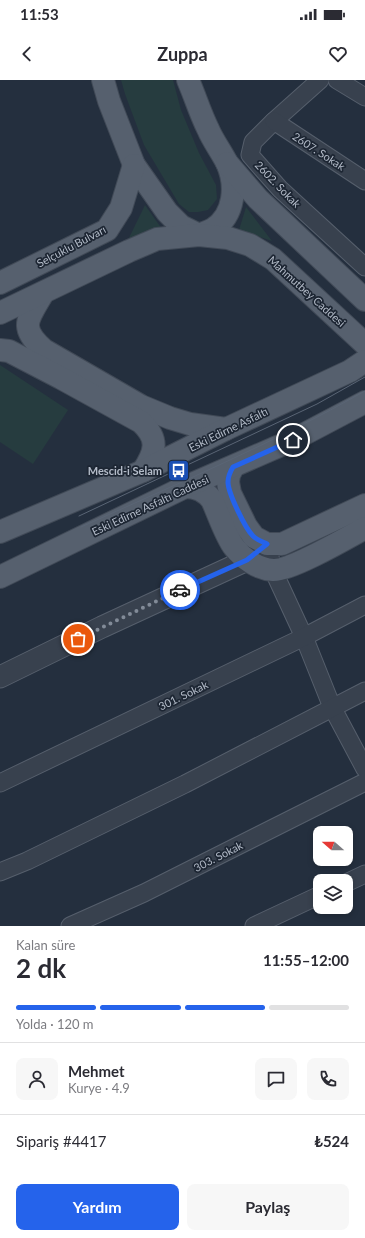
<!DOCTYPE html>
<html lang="tr">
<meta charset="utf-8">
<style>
body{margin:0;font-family:Lato,sans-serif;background:#f7f7f7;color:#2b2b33;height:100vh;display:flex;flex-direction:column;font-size:15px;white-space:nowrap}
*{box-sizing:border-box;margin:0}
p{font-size:13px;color:#7c7c81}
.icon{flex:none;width:22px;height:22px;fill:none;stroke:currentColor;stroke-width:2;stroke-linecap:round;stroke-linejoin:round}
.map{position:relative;height:846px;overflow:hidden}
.side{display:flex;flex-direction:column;background:#fff;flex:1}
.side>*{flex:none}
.needle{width:26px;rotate:290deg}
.buttons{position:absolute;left:313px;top:746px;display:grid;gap:8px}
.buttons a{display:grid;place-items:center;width:40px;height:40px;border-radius:8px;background:#fff;box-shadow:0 2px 6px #0003;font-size:20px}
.pin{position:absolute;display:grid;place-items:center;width:34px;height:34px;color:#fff;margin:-17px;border:2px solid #fff;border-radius:50%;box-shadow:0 1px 4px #0007}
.courier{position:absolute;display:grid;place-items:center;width:40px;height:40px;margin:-20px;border:3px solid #2563eb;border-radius:50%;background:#fff;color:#222;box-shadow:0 1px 5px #0007}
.overview em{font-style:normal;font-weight:700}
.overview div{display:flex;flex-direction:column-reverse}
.overview{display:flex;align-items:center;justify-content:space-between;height:68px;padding:0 16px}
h1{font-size:26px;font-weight:700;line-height:30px}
.bar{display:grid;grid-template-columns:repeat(4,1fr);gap:6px 4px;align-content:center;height:48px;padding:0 16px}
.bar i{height:5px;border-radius:3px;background:#e1e1e2}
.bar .current{background:#2563eb}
.bar p{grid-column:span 4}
.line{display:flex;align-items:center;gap:10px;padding:0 16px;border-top:1px solid #e1e1e2}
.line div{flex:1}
.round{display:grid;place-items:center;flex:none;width:42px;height:42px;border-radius:8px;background:#f7f7f7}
.primary-button{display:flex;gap:8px;margin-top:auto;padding:8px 16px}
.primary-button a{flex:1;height:46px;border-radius:8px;background:#2563eb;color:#fff;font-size:16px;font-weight:700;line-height:46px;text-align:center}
.primary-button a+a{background:#f7f7f7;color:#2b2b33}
.status{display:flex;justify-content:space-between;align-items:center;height:28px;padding:0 20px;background:#fff;direction:ltr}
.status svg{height:11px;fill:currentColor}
header{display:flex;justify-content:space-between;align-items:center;height:52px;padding:0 16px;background:#fff;font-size:18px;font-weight:700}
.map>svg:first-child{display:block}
.green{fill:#263c3f}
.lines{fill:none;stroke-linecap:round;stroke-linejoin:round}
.minor-casing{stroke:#565f6c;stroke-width:19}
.tertiary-casing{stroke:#565f6c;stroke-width:23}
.primary-casing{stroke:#414a57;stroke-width:24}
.minor{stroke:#38414e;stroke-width:17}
.tertiary{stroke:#38414e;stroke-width:21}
.primary{stroke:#56606e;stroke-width:22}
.tram{stroke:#5a6575;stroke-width:1}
.done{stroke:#828b98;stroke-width:4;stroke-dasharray:0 7.2}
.route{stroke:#2563eb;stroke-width:5}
.labels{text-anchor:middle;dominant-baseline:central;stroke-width:3.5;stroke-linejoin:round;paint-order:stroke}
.street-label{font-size:11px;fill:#b4bcc9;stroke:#1d2633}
.poi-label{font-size:11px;font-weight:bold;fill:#b4bcc9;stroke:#1d2633;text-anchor:end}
</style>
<div class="status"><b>11:53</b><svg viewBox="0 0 49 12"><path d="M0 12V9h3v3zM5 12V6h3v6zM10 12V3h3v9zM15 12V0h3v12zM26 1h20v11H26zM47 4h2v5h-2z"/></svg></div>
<header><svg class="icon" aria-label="back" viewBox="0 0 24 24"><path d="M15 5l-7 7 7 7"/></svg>Zuppa<svg class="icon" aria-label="heart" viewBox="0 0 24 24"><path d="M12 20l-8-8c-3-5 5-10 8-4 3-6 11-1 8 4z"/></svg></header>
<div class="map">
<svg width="365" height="846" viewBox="0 0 365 846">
<rect width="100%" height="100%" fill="#242f3e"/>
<g class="green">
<polygon points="121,0 173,0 181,30 199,73 216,105 217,119 208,130 198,132 189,132 179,124 144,65 125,14"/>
<polygon points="145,125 162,149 127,162"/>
<polygon points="246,127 272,161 239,150"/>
<polygon points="0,285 68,330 33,384 0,362"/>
</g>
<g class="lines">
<defs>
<g id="minor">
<polyline points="320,0 274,41 253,62 250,75 280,109 365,187"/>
<polyline points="337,0 365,17"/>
<polyline points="274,41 365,101"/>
<polyline points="267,464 273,490 304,557 332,627 365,689"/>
<polyline points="0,703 304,557 365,525"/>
<polyline points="0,792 27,781 185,704 365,611"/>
<polyline points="346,803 365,794"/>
<polyline points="70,846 144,813 365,702"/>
<polyline points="254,846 320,815"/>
</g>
<polyline id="tertiary" points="0,597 102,547 247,480 267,464"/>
<g id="primary">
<polyline points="103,0 109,21 134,85 167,132 181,146 199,155"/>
<path d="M188 0C195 16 200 33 208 49 213 61 221 71 227 83 237 105 235 135 213 149 208 152 203 153 199 155"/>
<polyline points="227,83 258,119 365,220"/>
<polyline points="0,203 107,150 121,128 134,85"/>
<path d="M43 213C28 239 18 247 44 270L141 326 170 338 190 344 226 349"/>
<polyline points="0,233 129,171 157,159 199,155 228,158 250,165 273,179 365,264"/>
<path d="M0 270 9 271 61 298 141 342C159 359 156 371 143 391"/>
<polyline points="233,387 229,395 228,402 230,413 246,446 254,457 267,464 282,464 365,425"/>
<path d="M185 407C197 407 205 411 212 420 218 433 226 457 234 467 243 479 258 489 273 490 290 491 347 458 365 448"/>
<polyline points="0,452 143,391 226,349 350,291 365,281"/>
<polyline points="0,497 185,407 293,360 365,322"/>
</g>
</defs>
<use href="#minor" class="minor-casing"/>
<use href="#tertiary" class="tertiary-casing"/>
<use href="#primary" class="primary-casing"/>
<use href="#minor" class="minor"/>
<use href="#tertiary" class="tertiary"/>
<use href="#primary" class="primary"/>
<g class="tram">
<polyline points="79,436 317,324 365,297"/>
<path d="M81 447C177 404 274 363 365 311"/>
</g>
</g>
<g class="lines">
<polyline class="done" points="78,559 180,510"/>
<path class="route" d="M180 510 247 480 267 464C263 462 257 460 253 456 245 448 228 413 228 402 228 396 230 392 233 387L293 360"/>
</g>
<defs>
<symbol id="bus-square" viewBox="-11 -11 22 22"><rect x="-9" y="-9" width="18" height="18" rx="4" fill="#1a4fb4" stroke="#1d2633"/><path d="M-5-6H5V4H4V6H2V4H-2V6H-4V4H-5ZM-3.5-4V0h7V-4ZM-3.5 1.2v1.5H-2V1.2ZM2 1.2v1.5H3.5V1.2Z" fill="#fff"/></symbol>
</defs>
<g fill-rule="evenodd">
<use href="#bus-square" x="166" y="378" width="25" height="25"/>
</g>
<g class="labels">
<g class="street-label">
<text transform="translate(319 71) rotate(33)">2607. Sokak</text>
<text transform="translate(278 104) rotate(46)">2602. Sokak</text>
<text transform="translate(71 166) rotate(-28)">Selçuklu Bulvarı</text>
<text transform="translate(307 211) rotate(42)">Mahmutbey Caddesi</text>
<text transform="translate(228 349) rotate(-26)">Eski Edirne Asfaltı</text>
<text transform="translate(150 425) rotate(-25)">Eski Edirne Asfaltı Caddesi</text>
<text transform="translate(183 615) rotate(-26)">301. Sokak</text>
<text transform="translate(218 776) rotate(-27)">303. Sokak</text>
</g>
<g class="poi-label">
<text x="162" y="390">Mescid-i Selam</text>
</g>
</g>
</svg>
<div class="buttons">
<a><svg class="needle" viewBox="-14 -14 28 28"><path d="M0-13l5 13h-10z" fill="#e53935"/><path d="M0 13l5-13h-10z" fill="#7c7c81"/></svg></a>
<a><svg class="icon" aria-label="layers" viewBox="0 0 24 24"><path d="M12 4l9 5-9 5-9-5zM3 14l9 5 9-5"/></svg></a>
</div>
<div class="pin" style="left:78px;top:559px;background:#ea580c"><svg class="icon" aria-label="bag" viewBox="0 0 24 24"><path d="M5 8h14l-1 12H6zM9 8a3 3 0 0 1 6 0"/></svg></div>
<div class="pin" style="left:293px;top:360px;background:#1f2937"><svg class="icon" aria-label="home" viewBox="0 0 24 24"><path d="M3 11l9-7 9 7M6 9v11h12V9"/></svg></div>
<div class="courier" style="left:180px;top:510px"><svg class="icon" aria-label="car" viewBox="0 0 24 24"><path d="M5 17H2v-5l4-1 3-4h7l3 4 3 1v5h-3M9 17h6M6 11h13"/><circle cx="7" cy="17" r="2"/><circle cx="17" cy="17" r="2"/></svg></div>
</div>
<section class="side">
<div class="overview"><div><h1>2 dk</h1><p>Kalan süre</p></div><em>11:55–12:00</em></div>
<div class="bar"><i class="current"></i><i class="current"></i><i class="current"></i><i></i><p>Yolda · 120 m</p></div>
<div class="line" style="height:72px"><a class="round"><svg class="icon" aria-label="person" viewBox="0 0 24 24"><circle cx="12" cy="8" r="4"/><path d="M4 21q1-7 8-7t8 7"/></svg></a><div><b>Mehmet</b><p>Kurye · 4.9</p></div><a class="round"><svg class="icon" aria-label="chat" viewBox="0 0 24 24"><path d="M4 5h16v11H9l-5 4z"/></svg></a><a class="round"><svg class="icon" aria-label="phone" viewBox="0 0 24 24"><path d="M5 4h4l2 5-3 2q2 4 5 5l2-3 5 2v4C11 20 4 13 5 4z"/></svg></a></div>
<div class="line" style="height:52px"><div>Sipariş #4417</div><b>₺524</b></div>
<div class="primary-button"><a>Yardım</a><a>Paylaş</a></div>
</section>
